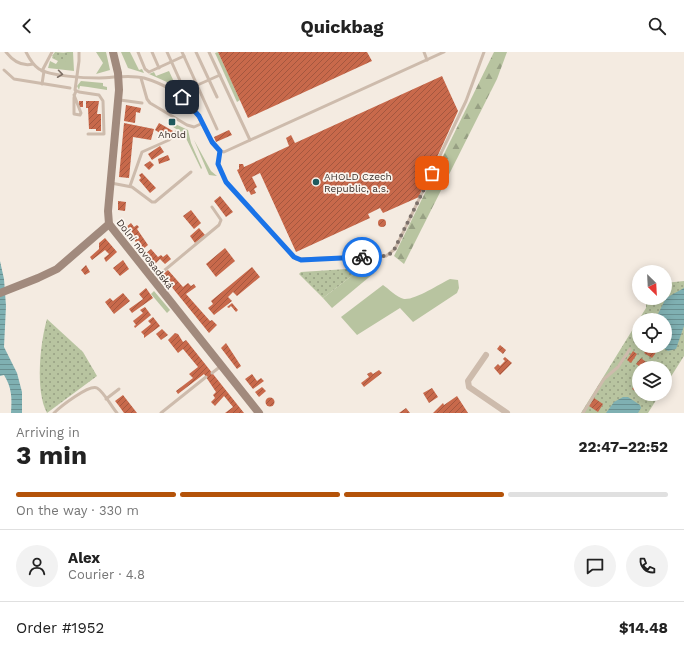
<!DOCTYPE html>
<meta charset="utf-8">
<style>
body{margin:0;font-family:"Work Sans",sans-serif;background:#f2f2f2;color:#222;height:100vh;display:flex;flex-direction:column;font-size:15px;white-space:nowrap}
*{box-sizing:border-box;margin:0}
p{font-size:13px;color:#767676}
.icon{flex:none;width:22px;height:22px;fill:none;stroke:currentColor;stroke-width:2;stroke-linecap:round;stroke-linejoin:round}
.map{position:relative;height:361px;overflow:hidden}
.side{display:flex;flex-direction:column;background:#fff;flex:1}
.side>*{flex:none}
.needle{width:26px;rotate:156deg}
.buttons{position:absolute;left:632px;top:213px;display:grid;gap:8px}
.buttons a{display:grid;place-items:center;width:40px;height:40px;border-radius:50%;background:#fff;box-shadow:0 2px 10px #0003;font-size:20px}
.pin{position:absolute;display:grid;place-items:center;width:34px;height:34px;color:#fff;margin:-17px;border-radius:8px;box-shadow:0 2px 6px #0006}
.courier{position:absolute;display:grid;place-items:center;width:40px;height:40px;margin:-20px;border:3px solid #1a73e8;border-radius:50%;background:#fff;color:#222;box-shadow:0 1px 5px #0007}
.head em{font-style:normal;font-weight:700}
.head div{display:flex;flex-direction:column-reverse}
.head{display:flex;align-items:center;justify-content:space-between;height:68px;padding:0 16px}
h1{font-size:26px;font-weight:700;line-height:30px}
.bar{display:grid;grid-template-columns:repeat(4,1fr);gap:6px 4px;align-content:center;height:48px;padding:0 16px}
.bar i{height:5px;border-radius:3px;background:#e0e0e0}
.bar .selected{background:#b45309}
.bar p{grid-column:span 4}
.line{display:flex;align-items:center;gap:10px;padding:0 16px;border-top:1px solid #e0e0e0}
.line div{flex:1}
.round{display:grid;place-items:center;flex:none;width:42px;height:42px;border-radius:21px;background:#f2f2f2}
header{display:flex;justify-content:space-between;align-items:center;height:52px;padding:0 16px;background:#fff;font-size:18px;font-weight:700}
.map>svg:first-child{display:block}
.grass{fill:#b8c4a0}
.forest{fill:url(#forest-firs)}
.park{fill:url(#park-dots);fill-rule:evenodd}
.water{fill:url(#water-rules)}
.building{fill:url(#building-hatch)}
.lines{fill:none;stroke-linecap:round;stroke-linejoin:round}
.service{stroke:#cdbbac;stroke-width:3}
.minor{stroke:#cdbbac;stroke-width:6}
.secondary{stroke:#a18a7d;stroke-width:8}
.oneway{stroke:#7d6f65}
.done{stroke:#7c716b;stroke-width:4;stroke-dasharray:0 7.2}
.route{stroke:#1a73e8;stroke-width:5}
.poi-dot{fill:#1f5a5e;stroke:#fbf5ee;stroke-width:1.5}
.labels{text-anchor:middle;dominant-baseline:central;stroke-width:3.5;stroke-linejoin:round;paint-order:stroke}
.poi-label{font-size:10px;fill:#3b302b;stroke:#fbf5ee}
.street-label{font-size:10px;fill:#3b302b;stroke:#fbf5ee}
</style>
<header><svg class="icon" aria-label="back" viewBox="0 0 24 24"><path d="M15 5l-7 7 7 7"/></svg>Quickbag<svg class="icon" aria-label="search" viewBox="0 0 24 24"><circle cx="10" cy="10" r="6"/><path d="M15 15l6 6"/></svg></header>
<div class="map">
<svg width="684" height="361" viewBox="0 0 684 361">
<defs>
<pattern id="forest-firs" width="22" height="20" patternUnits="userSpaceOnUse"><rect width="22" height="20" fill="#b8c4a0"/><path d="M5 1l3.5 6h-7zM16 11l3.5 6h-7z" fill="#97a083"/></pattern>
<pattern id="park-dots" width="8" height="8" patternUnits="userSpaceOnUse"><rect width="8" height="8" fill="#b8c4a0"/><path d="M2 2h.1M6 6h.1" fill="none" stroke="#97a083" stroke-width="1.8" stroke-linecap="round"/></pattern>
<pattern id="water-rules" width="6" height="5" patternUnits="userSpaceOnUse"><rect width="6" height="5" fill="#7fb0b2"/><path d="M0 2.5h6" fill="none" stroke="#699091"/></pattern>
<pattern id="building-hatch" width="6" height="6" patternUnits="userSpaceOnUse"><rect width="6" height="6" fill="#c8694b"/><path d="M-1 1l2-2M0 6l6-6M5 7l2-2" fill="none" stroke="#a4573f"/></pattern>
</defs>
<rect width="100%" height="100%" fill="#f4ebe1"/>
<g class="grass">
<polygon points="67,0 73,0 74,19 48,16 50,9 56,12 58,9 52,6 53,4"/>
<polygon points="96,0 106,0 110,18 96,22 103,11"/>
<polygon points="121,0 130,0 139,18 142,17 144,21 128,16"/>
<polygon points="218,0 240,48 237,50 215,1"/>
<polygon points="169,19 175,32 178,31 180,34 192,29 193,31 183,36 178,35 149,22 154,20 156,24"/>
<polygon points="81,29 103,31 103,34 107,35 107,38 88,35 88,33 88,35 80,34 79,38 77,34"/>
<polygon points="169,69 188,78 191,91 202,116 201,117 184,82 167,71"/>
<polygon points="194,88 211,119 217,124 209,123"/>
<polygon points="362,216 370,217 374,221 332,256 323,246"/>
<path d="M450 227 458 228 459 236 457 241 413 270 400 256 357 283 341 265 383 233C389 237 396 245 404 247 416 248 439 232 450 227Z"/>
<polygon points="154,239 170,258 167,261 151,242"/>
</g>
<polygon class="forest" points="494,0 507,0 497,27 404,212 394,204"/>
<g class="park">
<polygon points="55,0 70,1 64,11 52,4"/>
<polygon points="362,216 323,246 299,222 301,220"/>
<path d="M684 229V304L665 334V316H639V342H660L648 361H581L646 256V250L649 246H665V231ZM639 268H665V294H639Z"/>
<path d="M47 267 83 300 97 324 47 361C35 339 40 291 47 267Z"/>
</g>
<g class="water">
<path d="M0 209 4 227 6 254 4 295 17 321 22 340V361H11C12 346 12 336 4 323L0 324Z"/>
<polygon points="684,236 684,274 676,297 668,299 660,294 665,294 665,268 655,268 666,246"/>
<polygon points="623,345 628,345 640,353 641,356 638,361 606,361 614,350"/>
</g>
<g class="building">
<polygon points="218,0 367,0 372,9 248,66"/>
<polygon points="442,24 458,59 419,145 383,161 380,156 368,162 370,166 296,200 260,121 252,125 257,135 254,137 256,141 251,143 249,139 247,140 237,118 239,117 239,112 243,112 244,115 289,94 286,86 291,83 295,91"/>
<rect x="79" y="49" width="4" height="6"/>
<polygon points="86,49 99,49 97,62 101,62 101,79 96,79 96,77 89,77 88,56 86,56"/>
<polygon points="126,53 141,56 140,61 136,60 135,71 124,69"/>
<polygon points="124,71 154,77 151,88 133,85 129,126 119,125"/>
<polygon points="159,71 173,79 168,86 155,78"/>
<polygon points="229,78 232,83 216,90 214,85"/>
<polygon points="160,94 164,100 152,108 148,102"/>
<polygon points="168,103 170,108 159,112 158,107"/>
<polygon points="150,109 154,113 149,118 144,113"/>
<polygon points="142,121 156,136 150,141 139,128 141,126 139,123"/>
<polygon points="220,144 233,160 226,165 214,149"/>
<polygon points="118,149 126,150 125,159 118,158"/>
<polygon points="191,158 201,171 194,177 183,164"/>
<circle cx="382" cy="171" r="4"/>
<polygon points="131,171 134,175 137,173 139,175 137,177 148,193 142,198 125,176"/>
<polygon points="199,176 205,183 195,191 190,184"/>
<polygon points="105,186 117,200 106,210 104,206 109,202 105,198 92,208 90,205 99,197 99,191"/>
<polygon points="225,196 235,209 216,225 206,212"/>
<polygon points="151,197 158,205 161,203 163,205 167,202 171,207 165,212 160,207 154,213 145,202"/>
<polygon points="123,208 129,217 120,224 113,216"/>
<polygon points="86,213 90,220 85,223 81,218"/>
<polygon points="252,215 260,225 237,244 233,240 228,245 232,249 214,263 208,256 213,252 211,249"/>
<polygon points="168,218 183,235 188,231 191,234 194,232 196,235 186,242 210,269 212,268 217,273 209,281 162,223"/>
<polygon points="146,236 153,246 132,261 129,257 143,247 139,242"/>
<polygon points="123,241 130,249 114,262 105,250 110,246 113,249"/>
<polygon points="232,251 238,258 236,260 231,254 229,256 227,255"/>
<polygon points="145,255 151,263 135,276 134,274 136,273 133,269 143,261 140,258"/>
<polygon points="153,265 160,274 144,286 144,283 141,280 151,272 148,269"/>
<polygon points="162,277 168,283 161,288 156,282"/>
<polygon points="175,281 178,282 183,290 186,288 244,361 225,361 233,355 224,344 215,354 211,350 215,346 213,343 216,340 204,322 178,342 176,339 193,326 189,322 198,315 183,297 178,301 168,288"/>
<polygon points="226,291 241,314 237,317 221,296"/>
<polygon points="500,293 506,298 503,302 497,297"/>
<polygon points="650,294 657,299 652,306 644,301"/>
<polygon points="633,299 637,302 631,311 627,308"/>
<polygon points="505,305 512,311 500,323 494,316 498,312 500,314 505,309 503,307"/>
<polygon points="641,306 646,310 642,316 636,312"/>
<polygon points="379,318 382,321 364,335 361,331 369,325 367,322 371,320 373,322"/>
<polygon points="252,322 257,329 261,326 264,329 253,337 245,327"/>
<polygon points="639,333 639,341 632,337 634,334"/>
<polygon points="262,335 266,339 259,345 255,340"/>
<polygon points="432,336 438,345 429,351 423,341"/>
<polygon points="123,343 137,361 124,361 119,354 115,349"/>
<polygon points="457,344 468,361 433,361 443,351 444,353"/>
<circle cx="270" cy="350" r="4.5"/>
<polygon points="594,346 603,352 598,360 589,354"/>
<polygon points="406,356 410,361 399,361"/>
</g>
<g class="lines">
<g class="service">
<path d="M6 0C13 9 21 15 33 12"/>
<path d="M26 0C29 6 33 13 39 17 50 24 84 26 99 26 114 26 128 22 144 26 161 31 179 41 191 54 201 65 211 97 224 100L444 0"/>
<polyline points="79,0 79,9 75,38 79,40 99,43 103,49 104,82 88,82"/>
<polyline points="138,0 145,17 149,20 184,4"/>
<polyline points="152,0 159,16"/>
<polyline points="167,0 182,33"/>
<polyline points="182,0 217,77"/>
<polyline points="196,0 217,45"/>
<polyline points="209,0 250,88"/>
<polyline points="424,0 427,8"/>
<polyline points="4,18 14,27 70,36"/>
<polyline points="42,19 52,0"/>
<polyline points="141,26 147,47 150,51 187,73 194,75 203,71"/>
<polyline points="42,32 44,19"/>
<path d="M74 43 81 61 80 63 74 62V46C74 43 75 41 76 39"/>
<polyline points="182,45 193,35 220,23"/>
<polyline points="120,48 142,51"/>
<polyline points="220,99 218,112 226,130 296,207 386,204 395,197 411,164 466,49 484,0"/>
<polyline points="111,131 132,135 152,150 155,150 191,120"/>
<polyline points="130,134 142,100 169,88 176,80"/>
<polyline points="154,227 219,173 221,168 212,155"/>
<polyline points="212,321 221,314"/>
<polyline points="106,347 119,337"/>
<path d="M54 361C60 355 89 332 97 336 104 340 111 354 117 361"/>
<polyline points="161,361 206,325"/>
<polyline points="583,361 604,327 618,315 630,297"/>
</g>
<polyline class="minor" points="486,303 468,329 469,335 507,361"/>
<g class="secondary">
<polyline points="113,0 118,21 119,38 108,159 109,172 259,361"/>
<polyline points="0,241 38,226 57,217 109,172"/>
</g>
</g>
<defs><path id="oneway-chevron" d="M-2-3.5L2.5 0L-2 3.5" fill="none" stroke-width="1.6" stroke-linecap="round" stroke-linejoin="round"/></defs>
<use class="oneway" href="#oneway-chevron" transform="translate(60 22) rotate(8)"/>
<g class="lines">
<polyline class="done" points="362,205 386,204 393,200 432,121"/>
<polyline class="route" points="182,45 199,64 212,90 220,99 218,112 226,130 294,205 301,208 362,205"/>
</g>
<g class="poi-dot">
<rect x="168" y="66" width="8" height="8" rx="2"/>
<circle cx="316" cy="130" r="4"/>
</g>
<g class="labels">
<g class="poi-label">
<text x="172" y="82">Ahold</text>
<text x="324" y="124" text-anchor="start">AHOLD Czech<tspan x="324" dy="12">Republic, a.s.</tspan></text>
</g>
<g class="street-label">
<text transform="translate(145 202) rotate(52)">Dolní novosadská</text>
</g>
</g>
</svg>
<div class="buttons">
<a><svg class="needle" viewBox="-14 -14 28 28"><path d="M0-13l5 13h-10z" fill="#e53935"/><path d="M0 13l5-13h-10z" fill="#767676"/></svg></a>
<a><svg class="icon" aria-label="locate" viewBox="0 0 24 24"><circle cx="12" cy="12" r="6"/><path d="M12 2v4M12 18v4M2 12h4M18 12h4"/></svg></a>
<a><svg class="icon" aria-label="layers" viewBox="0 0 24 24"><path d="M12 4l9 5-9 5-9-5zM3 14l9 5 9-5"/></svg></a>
</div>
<div class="pin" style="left:432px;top:121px;background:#ea580c"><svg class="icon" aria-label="bag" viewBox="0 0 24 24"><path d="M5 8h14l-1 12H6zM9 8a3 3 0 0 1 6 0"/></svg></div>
<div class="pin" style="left:182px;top:45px;background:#1f2937"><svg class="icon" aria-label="home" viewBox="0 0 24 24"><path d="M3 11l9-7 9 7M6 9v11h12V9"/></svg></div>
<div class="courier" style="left:362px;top:205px"><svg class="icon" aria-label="bike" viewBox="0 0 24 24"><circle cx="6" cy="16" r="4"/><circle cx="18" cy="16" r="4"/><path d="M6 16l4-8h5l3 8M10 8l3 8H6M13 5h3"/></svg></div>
</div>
<section class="side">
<div class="head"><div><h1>3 min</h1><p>Arriving in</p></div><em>22:47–22:52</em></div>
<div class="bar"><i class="selected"></i><i class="selected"></i><i class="selected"></i><i></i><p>On the way · 330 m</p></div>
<div class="line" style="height:72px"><a class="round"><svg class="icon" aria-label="person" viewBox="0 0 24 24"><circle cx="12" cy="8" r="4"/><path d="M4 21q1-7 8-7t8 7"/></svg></a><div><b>Alex</b><p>Courier · 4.8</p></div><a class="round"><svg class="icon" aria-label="chat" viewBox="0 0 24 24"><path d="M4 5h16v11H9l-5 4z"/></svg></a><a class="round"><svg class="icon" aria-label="phone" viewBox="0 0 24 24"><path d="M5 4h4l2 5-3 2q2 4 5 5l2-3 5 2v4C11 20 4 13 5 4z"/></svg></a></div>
<div class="line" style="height:52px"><div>Order #1952</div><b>$14.48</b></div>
</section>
